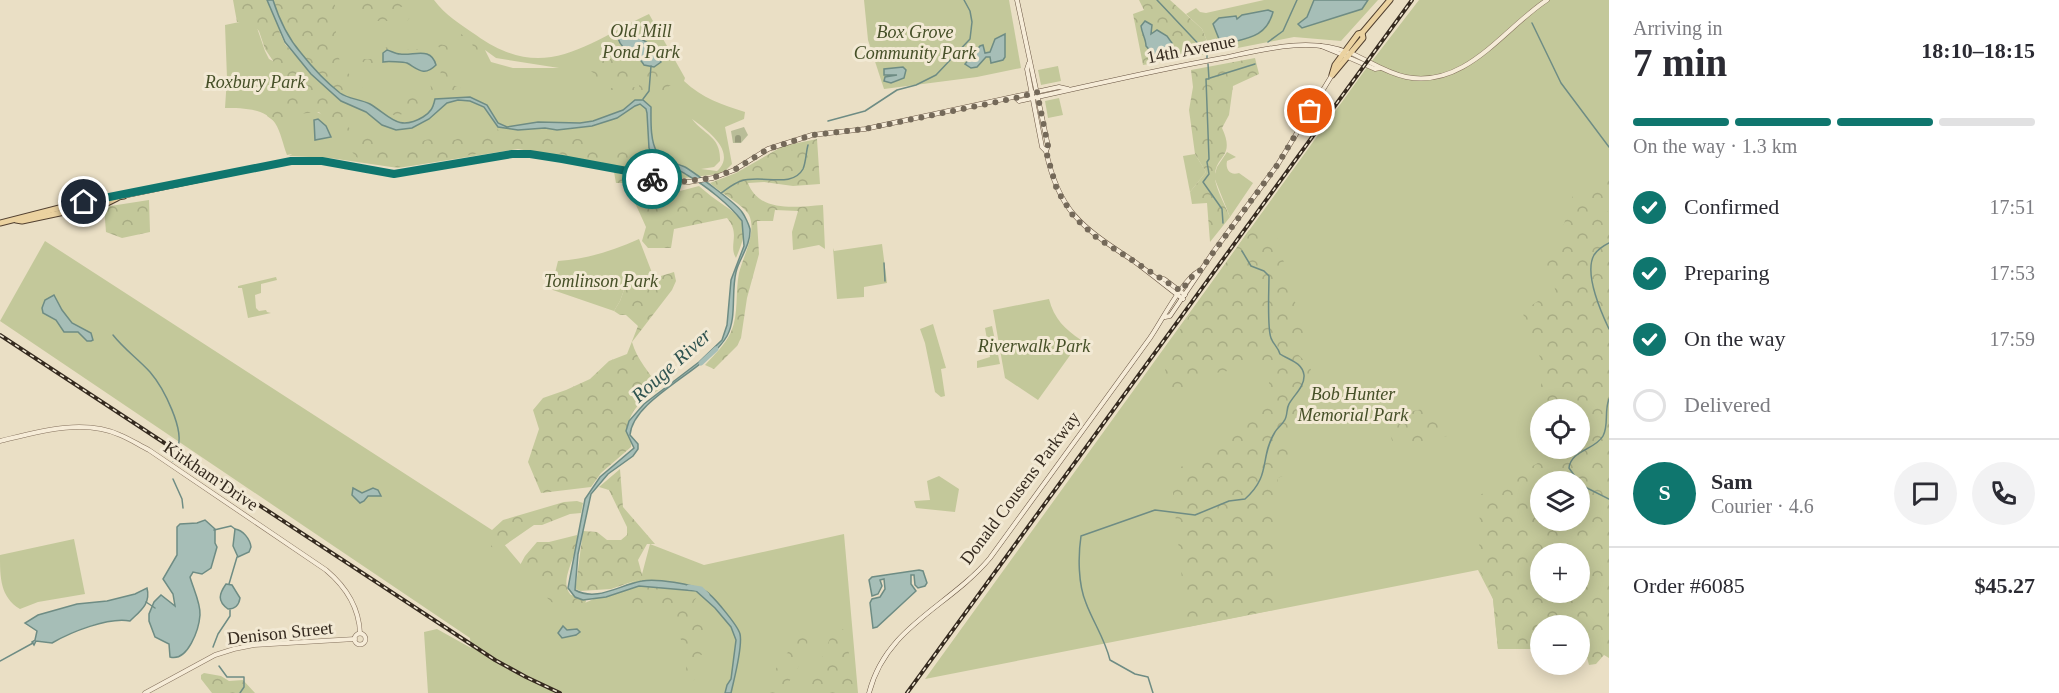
<!DOCTYPE html>
<meta charset="utf-8">
<style>
body{margin:0;font-family:"Times New Roman",serif;background:#f2f2f3;color:#2b2b33;height:100vh;display:flex;flex-direction:column;font-size:22px;white-space:nowrap}
*{box-sizing:border-box;margin:0}
p{font-size:20px;color:#7c7c81}
.icon{flex:none;width:33px;height:33px;fill:none;stroke:currentColor;stroke-width:2;stroke-linecap:round;stroke-linejoin:round}
.map{position:relative;flex:1;overflow:hidden}
.sheet{display:flex;flex-direction:column;background:#fff;width:450px}
.sheet>*{flex:none}
.fabs{position:absolute;left:1530px;top:399px;display:grid;gap:12px}
.fabs a{display:grid;place-items:center;width:60px;height:60px;border-radius:50%;background:#fff;box-shadow:0 3px 15px #0003;font-size:30px}
.pin{position:absolute;display:grid;place-items:center;width:51px;height:51px;color:#fff;margin:-26px;border:3px solid #fff;border-radius:50%;box-shadow:0 2px 6px #0007}
.courier{position:absolute;display:grid;place-items:center;width:60px;height:60px;margin:-30px;border:4px solid #0f766e;border-radius:50%;background:#fff;color:#222;box-shadow:0 2px 8px #0007}
.summary em{font-style:normal;font-weight:800}
.summary div{display:flex;flex-direction:column-reverse}
.summary{display:flex;align-items:center;justify-content:space-between;height:102px;padding:0 24px}
h1{font-size:39px;font-weight:800;line-height:45px}
.bar{display:grid;grid-template-columns:repeat(4,1fr);gap:9px 6px;align-content:center;height:72px;padding:0 24px}
.bar i{height:8px;border-radius:4px;background:#e1e1e2}
.bar .current{background:#0f766e}
.bar p{grid-column:span 4}
.line{display:flex;align-items:center;gap:15px;padding:0 24px;border-top:2px solid #e1e1e2}
.line div{flex:1}
.round{display:grid;place-items:center;flex:none;width:63px;height:63px;border-radius:32px;background:#f2f2f3}
ol{padding:0 24px;list-style:none}
li{display:flex;align-items:center;gap:18px;height:66px}
li p{margin-inline-start:auto}
li .icon{padding:6px;border-radius:50%;background:#0f766e;color:#fff;stroke-width:4}
li:last-child{color:#7c7c81}
li i{width:33px;height:33px;border:3px solid #e1e1e2;border-radius:50%}
main{display:flex;flex:1;min-height:0}
.map>svg:first-child{display:block}
.green{fill:#c3c89a;fill-rule:evenodd}
.forest{fill:url(#forest-crowns);fill-rule:evenodd}
.cemetery{fill:url(#cemetery-stones)}
.water{fill:#a6beb7;stroke:#6e8c84;stroke-width:1.5}
.lines{fill:none;stroke-linecap:round;stroke-linejoin:round}
.stream{stroke:#6e8c84;stroke-width:1.5}
.river{stroke:#a6beb7;stroke-width:5}
.tertiary-casing{stroke:#84715d;stroke-width:5}
.secondary-casing{stroke:#665240;stroke-width:5}
.primary-casing{stroke:#524030;stroke-width:7}
.tertiary{stroke:#f6ecd8;stroke-width:4}
.secondary{stroke:#f6ecd8;stroke-width:4}
.primary{stroke:#ebd2a0;stroke-width:5}
.rail-casing{stroke:#352a1f;stroke-width:4}
.rail{stroke:#f2e9d4;stroke-width:1.5;stroke-dasharray:4.5;stroke-linecap:butt}
.done{stroke:#746959;stroke-width:6;stroke-dasharray:0 10.8}
.route{stroke:#0f766e;stroke-width:8}
.labels{text-anchor:middle;dominant-baseline:central;stroke-width:6;stroke-linejoin:round;paint-order:stroke}
.park-label{font-size:18px;font-style:italic;fill:#465028;stroke:#f2e9d4}
.street-label{font-size:18px;fill:#352a1f;stroke:#f2e9d4}
.water-label{font-size:20px;font-style:italic;fill:#305451;stroke:#f2e9d4}
</style>
<main>
<div class="map">
<svg width="1609" height="693" viewBox="0 0 1609 693">
<defs>
<pattern id="forest-crowns" width="20" height="18" patternUnits="userSpaceOnUse" patternTransform="scale(1.5)"><rect width="20" height="18" fill="#c3c89a"/><path d="M2 6a3 3 0 1 1 6 0M12 15a3 3 0 1 1 6 0" fill="none" stroke="#a8ac84"/></pattern>
<pattern id="cemetery-stones" width="16" height="16" patternUnits="userSpaceOnUse" patternTransform="scale(1.5)"><rect width="16" height="16" fill="#b9bd98"/><path d="M2 7V4a2 2 0 0 1 4 0v3zM10 15v-3a2 2 0 0 1 4 0v3z" fill="#979a7b"/></pattern>
</defs>
<rect width="100%" height="100%" fill="#eadfc5"/>
<g class="green">
<path d="M261 0H434C445 15 460 24 476 35 544 84 585 44 649 14L685 78 684 81C702 98 722 105 745 112L744 119 725 127 732 164 725 171 719 174 684 178 660 177 610 165 518 149 398 168 330 158 289 156 292 154 287 155C283 145 281 132 275 123 265 108 241 108 225 108L227 78 225 25 254 19 265 51 269 59 283 66 282 78 315 111 323 115 316 87 261 4ZM485 50 496 58 559 68H513L491 62ZM692 119C706 129 738 152 717 171L701 169 714 167 720 161C721 136 704 135 692 119Z"/>
<polygon points="864,0 1009,0 1021,68 977,77 884,89 868,40"/>
<polygon points="1264,0 1378,0 1341,41 1294,37 1212,53 1202,29 1186,14 1196,8 1200,12 1206,13"/>
<path d="M1419 0H1609V647L1580 648V626H1540V648L1498 649 1493 599 1478 570 925 679 1365 70ZM1540 410H1580V448H1540ZM1540 482H1580V520H1540ZM1540 554H1580V592H1540Z"/>
<polygon points="1058,66 1061,81 1041,85 1038,70"/>
<polygon points="1059,98 1063,115 1048,118 1045,101"/>
<path d="M1227 152 1236 157 1227 161C1225 170 1231 176 1239 173L1253 183 1230 217 1214 177 1217 167Z"/>
<polygon points="1195,154 1206,172 1190,192 1183,156"/>
<path d="M639 239 654 278 625 287 620 301 614 311 547 288 555 273 558 261C587 259 612 251 639 239Z"/>
<polygon points="45,241 492,530 546,594 578,606 641,578 650,544 704,565 844,534 858,693 428,693 424,632 437,629 471,648 470,638 0,321"/>
<polygon points="882,244 887,283 864,287 864,297 837,299 833,248 834,251"/>
<polygon points="276,277 277,280 261,284 261,293 255,295 256,308 259,311 266,310 267,312 271,313 248,318 242,288 238,288 238,286"/>
<path d="M1049 299C1054 319 1065 329 1081 340L1038 400 1005 378 993 310Z"/>
<polygon points="933,324 946,368 941,369 945,396 941,397 935,392 925,343 920,329"/>
<polygon points="992,326 1000,364 977,368 977,361 990,357 985,328"/>
<polygon points="939,476 959,489 955,512 916,508 914,501 930,500 927,481"/>
<path d="M74 539 85 594 38 602 20 609C0 597 0 577 0 555Z"/>
</g>
<g class="forest">
<path d="M233 0H265L285 44 337 102 348 104 343 107C342 132 351 125 362 137L369 136 380 145 390 141 391 148 404 144 408 147 414 148 416 146 415 142C422 143 427 137 434 140L436 138C452 140 454 144 468 131L477 132 482 129 485 131 489 124 496 127 499 131H546L552 139H580L597 145H604L609 149 629 150 634 152 635 151 642 157H653L664 166 680 171 677 178 659 177 601 162 581 160 555 152 518 146 415 165 396 167 366 157 358 159 319 112 298 114 274 121 267 116V105L285 86 284 77 265 49 259 31 251 22H237Z"/>
<path d="M273 0H335V24L340 65 363 88 360 87 358 92 351 97C330 92 299 54 288 35 283 24 279 11 273 0Z"/>
<polygon points="352,0 404,0 406,6 401,7 399,12 407,17 410,13 411,16 407,21 377,21 363,12 362,9 354,5"/>
<polygon points="1139,0 1170,0 1202,29 1212,53 1143,65 1133,14 1144,10"/>
<path d="M461 34 482 46 484 50 481 52 471 48 473 45 467 40 461 44 459 52C449 55 441 52 436 43L452 47Z"/>
<path d="M384 47 403 50 418 49 419 52 398 54 395 51 384 50 382 53 383 61 380 63 381 66 377 68 361 61 362 59C380 60 372 55 384 47Z"/>
<path d="M599 55 622 58 644 71H671L695 94 692 96H687L680 86H669L667 91H645L637 95 608 93 606 91 611 88 639 87V85C631 80 616 83 606 84L603 81 595 77V74L589 70 588 65 593 56Z"/>
<path d="M1255 58 1259 74 1233 86 1229 115 1222 128C1236 158 1215 155 1215 176 1214 185 1226 207 1230 217L1210 242 1207 203 1192 204 1190 192 1206 172 1195 154 1189 110 1193 87 1191 70Z"/>
<path d="M441 69 447 72C449 81 452 86 461 88L460 91 471 92 472 95 446 97 432 93 430 83 433 80H437L440 78Z"/>
<polygon points="415,97 418,102 424,103 425,98 432,102 432,107 421,108 396,116 384,111 393,105 402,103 405,99"/>
<polygon points="626,116 632,118 641,117 645,125 617,121"/>
<path d="M817 139 820 184 793 186 764 182 748 183C759 213 796 207 823 205L825 249 819 245 793 250 792 232 798 211 775 210 773 221H757L759 254 747 298 741 338 737 346 714 369 705 365C714 355 725 345 731 332 739 314 735 293 739 273 743 257 757 232 749 215 745 206 719 192 710 183L736 173 783 146Z"/>
<path d="M1609 163V198L1606 210 1609 213V658L1604 655 1596 664 1589 665 1584 646 1580 644V626H1540V649H1498L1493 599 1487 583 1479 570 1480 495 1545 459 1553 449 1580 448V410H1540V414C1535 399 1544 384 1542 368 1541 349 1525 333 1523 311L1555 290 1554 280 1548 277 1544 267 1545 259 1560 237 1573 195 1598 178ZM1540 482H1580V520H1540ZM1540 554H1580V592H1540Z"/>
<path d="M614 172 680 191 699 186C707 193 716 200 725 206 750 222 746 234 736 258 728 245 741 234 727 218L674 229 671 248H648L642 241 646 227 626 183H616Z"/>
<polygon points="149,200 150,232 122,238 106,232 104,207"/>
<polygon points="1249,230 1275,231 1307,344 1290,339 1288,345 1309,365 1311,370 1304,416 1292,435 1289,462 1290,470 1287,474 1278,478 1273,610 1187,627 1171,474 1248,420 1256,408 1269,397 1269,373 1266,365 1215,373 1169,398 1163,354"/>
<path d="M674 272 676 281 672 290 632 342C637 360 650 373 660 389 646 398 628 409 629 428 630 435 632 440 631 447L601 473 591 487 541 493 528 462 539 429 533 410 543 398 566 390 590 379 609 361 627 354 638 326 626 315H620L614 311 620 301 625 287Z"/>
<polygon points="1437,406 1447,436 1394,447 1385,417"/>
<polygon points="620,469 623,507 655,544 647,544 638,560 643,578 611,589 580,591 576,589 576,585 583,531 597,532 607,540 621,540 627,535 627,527 609,490 599,487"/>
<polygon points="577,501 583,503 581,513 570,514 542,525 534,525 501,548 491,547 492,530 503,520 564,502"/>
<path d="M577 535C577 540 577 546 575 551 572 564 560 583 571 595L584 597 586 601 584 608 551 602C542 593 538 581 526 577L519 567 525 556 537 542H549Z"/>
<path d="M638 585C659 586 681 585 700 593L694 601 692 607 707 630 700 645 702 655H697L698 677 692 681 686 679C686 670 687 660 685 651 684 644 681 640 678 634 673 619 669 600 650 602 638 604 631 615 620 604L619 591Z"/>
<polygon points="835,626 846,631 854,693 808,693"/>
<path d="M798 627 806 629C814 650 792 676 782 693H764L772 674 788 652 792 635Z"/>
<polygon points="204,673 221,676 229,681 243,680 255,693 212,693 201,679 201,675"/>
</g>
<polygon class="cemetery" points="744,127 748,135 741,143 733,143 731,131"/>
<g class="water">
<path d="M267 0H273C279 19 288 38 301 53 312 67 326 82 340 93 348 99 360 99 370 104 390 116 398 132 423 117 431 112 433 108 435 99L470 97 487 105 498 123 507 127 538 122 580 123 593 121 623 110 635 100H643L651 107C651 120 650 141 657 152 663 163 675 162 685 167 695 173 737 204 742 212 745 216 749 225 750 229 751 245 739 259 736 272 731 292 737 318 727 336 708 370 633 398 630 435L638 444V449L633 456 608 474 591 494 578 554 575 590C597 602 619 585 642 581 656 578 692 584 705 591 712 594 738 626 740 634 743 647 734 679 731 693H725L727 685 731 679 736 640 731 627 715 608 696 591 639 586 606 597 583 600 575 597 568 588 585 499 600 477 634 448 626 431 629 421 644 404 699 362 722 340 727 325 731 280 744 246 742 221C730 205 705 185 687 175 674 166 657 164 649 148L647 113 646 109 640 104 635 106 617 118 592 126 557 130 545 128 518 130 498 127 484 107 470 101 458 100 447 103 429 119 412 128 396 130 382 125 366 112 341 101 311 74 285 42Z"/>
<polygon points="1314,0 1368,0 1362,9 1302,28 1298,24 1307,17"/>
<path d="M1268 10 1273 12C1266 38 1247 38 1225 44L1219 39 1213 24 1219 18 1236 16 1237 19 1242 15Z"/>
<path d="M1145 21 1152 25 1151 34 1157 30 1167 36 1172 43 1169 51 1160 55 1153 54 1146 46C1146 39 1142 34 1141 26Z"/>
<polygon points="1005,34 1005,57 1003,60 991,63 990,57 986,57 977,67 971,68 965,64 980,46 983,45 985,53 990,52 995,39"/>
<path d="M623 35C642 36 654 44 661 62L654 67 644 65C637 52 622 53 618 38Z"/>
<path d="M387 50C391 51 396 54 400 54 414 56 431 46 436 65 424 77 418 69 407 63 404 62 387 61 383 62V53Z"/>
<polygon points="903,67 906,70 904,78 891,83 884,81 885,77 897,75 884,75 884,69"/>
<polygon points="318,119 326,126 331,137 315,140 314,120"/>
<polygon points="54,295 62,310 72,323 91,333 93,340 91,341 87,341 78,332 64,332 56,320 43,313 42,308 45,300"/>
<polygon points="353,488 362,493 373,488 378,490 381,496 368,496 364,501 360,503 352,495"/>
<path d="M205 520 215 529V543L217 547 211 568 202 574 193 572 190 577C193 588 201 604 200 615 199 629 188 662 170 657L169 644 155 637 149 621V614L154 602 161 595 175 606 173 594 163 579 177 555V527L180 524 197 523Z"/>
<path d="M235 529C243 530 250 539 251 547L249 552 238 557 233 546Z"/>
<polygon points="919,570 923,571 927,583 925,586 918,588 915,585 914,575 911,575 911,584 916,591 877,627 873,628 870,603 872,599 880,597 885,589 884,579 880,580 882,586 878,594 872,596 869,580 872,577"/>
<path d="M226 584 232 585 240 598C239 605 235 609 228 609 217 601 219 594 226 584Z"/>
<path d="M147 588C151 604 140 611 130 621 108 617 71 632 52 643L36 641 34 645 32 642 35 640 37 631 25 623 38 615 77 604 107 601 135 594Z"/>
<polygon points="563,626 567,630 577,629 580,632 576,635 562,638 558,633"/>
</g>
<g class="lines">
<g class="stream">
<polyline points="1157,0 1207,53 1207,58"/>
<polyline points="1532,23 1561,83 1609,147"/>
<polyline points="1268,42 1283,31 1297,0"/>
<polyline points="1208,64 1209,79 1206,79 1209,159 1207,162 1209,174 1203,182 1222,209 1223,223"/>
<polyline points="1210,78 1255,64"/>
<polyline points="643,99 649,91 651,66"/>
<polyline points="828,121 865,111 897,90 916,85 936,75 970,39 972,22 970,11 964,0"/>
<path d="M721 193C727 189 734 183 741 181 761 174 792 189 803 169 806 162 806 152 808 145"/>
<path d="M1609 243C1603 246 1598 249 1594 255 1584 273 1601 312 1609 329"/>
<polyline points="884,263 885,281"/>
<path d="M113 335C124 349 138 359 150 372 163 387 186 431 177 449"/>
<polyline points="173,461 176,453"/>
<polyline points="173,479 182,499 183,508"/>
<path d="M1579 482 1569 468C1571 450 1595 450 1603 436 1609 425 1604 411 1609 399"/>
<polyline points="1580,482 1585,487 1609,499"/>
<polyline points="214,530 231,526 235,529"/>
<polyline points="229,584 237,557"/>
<polyline points="146,602 155,608"/>
<polyline points="213,647 218,634 230,616 230,610"/>
<polyline points="0,661 33,643"/>
<polyline points="219,666 227,677 244,677 244,687 240,693"/>
<path d="M1153 693 1148 677 1135 674 1110 660C1105 639 1093 622 1086 603 1078 584 1078 556 1081 536L1155 510 1195 515 1229 501 1245 499C1272 475 1259 458 1275 432 1277 428 1282 425 1284 421 1288 416 1286 409 1289 404 1294 395 1305 386 1304 375 1302 362 1289 360 1280 354 1278 347 1273 344 1271 338 1267 328 1269 289 1269 276L1264 271 1251 266 1242 251"/>
</g>
<g class="river">
<polyline points="701,363 716,349"/>
<polyline points="689,587 701,589 707,595"/>
</g>
<defs>
<g id="tertiary">
<path d="M1351 53C1369 61 1386 73 1406 77 1466 89 1504 28 1547 0"/>
<polyline points="1345,56 1375,69 1380,68"/>
<path d="M0 441C37 432 83 418 120 435 130 439 139 445 149 450L326 570C345 586 359 607 360 633"/>
<circle cx="360" cy="639" r="5.5"/>
<polyline points="145,693 215,655 234,649 254,645 355,639"/>
</g>
<g id="secondary">
<polyline points="1017,0 1043,122 1048,146 1046,151"/>
<polyline points="1321,46 1343,55"/>
<path d="M1029 63 1027 69 1042 147 1046 151C1059 214 1084 228 1135 262 1151 274 1166 286 1183 299"/>
<path d="M1016 98 1019 101C1085 87 1150 71 1217 59 1259 51 1306 36 1347 52"/>
<polyline points="124,196 291,161 322,161 395,174 511,154 530,154 562,159 627,171 660,181 689,182 713,178 734,170 768,149 812,135 865,129 1059,87 1068,89"/>
<polyline points="1159,279 1164,279 1185,295"/>
<polyline points="1165,317 1170,316 1214,251 1278,164 1332,75"/>
<path d="M869 693C886 626 949 607 990 558L1150 338C1161 322 1183 279 1199 271"/>
</g>
<g id="primary">
<polyline points="1333,74 1363,38 1362,33"/>
<polyline points="1332,75 1335,65 1358,34 1362,33 1390,0"/>
<polyline points="16,220 22,221 107,203 117,198"/>
<polyline points="0,223 75,204 124,196"/>
</g>
</defs>
<use href="#tertiary" class="tertiary-casing"/>
<use href="#secondary" class="secondary-casing"/>
<use href="#primary" class="primary-casing"/>
<use href="#tertiary" class="tertiary"/>
<use href="#secondary" class="secondary"/>
<use href="#primary" class="primary"/>
<defs>
<g id="rail">
<polyline points="0,335 495,660 526,677 560,693"/>
<polyline points="907,693 1412,0"/>
</g>
</defs>
<use href="#rail" class="rail-casing"/>
<use href="#rail" class="rail"/>
</g>
<g class="lines">
<polyline class="done" points="652,179 677,182 712,178 734,170 768,149 812,135 865,129 1016,98 1037,92 1048,146 1046,151 1057,190 1074,217 1097,238 1181,291 1194,274 1199,272 1278,164 1310,111"/>
<polyline class="route" points="84,202 291,161 322,161 394,174 512,154 530,154 562,159 627,171 652,179"/>
</g>
<g class="labels">
<g class="park-label">
<text x="641" y="31">Old Mill<tspan x="641" dy="21">Pond Park</tspan></text>
<text x="915" y="32">Box Grove<tspan x="915" dy="21">Community Park</tspan></text>
<text x="255" y="82">Roxbury Park</text>
<text x="601" y="281">Tomlinson Park</text>
<text x="1034" y="346">Riverwalk Park</text>
<text x="1353" y="394">Bob Hunter<tspan x="1353" dy="21">Memorial Park</tspan></text>
</g>
<g class="street-label">
<text transform="translate(1191 49) rotate(-11)">14th Avenue</text>
<text transform="translate(211 476) rotate(34)">Kirkham Drive</text>
<text transform="translate(1020 488) rotate(-53)">Donald Cousens Parkway</text>
<text transform="translate(280 633) rotate(-6)">Denison Street</text>
</g>
<g class="water-label">
<text transform="translate(671 365) rotate(-42)">Rouge River</text>
</g>
</g>
</svg>
<div class="fabs">
<a><svg class="icon" aria-label="locate" viewBox="0 0 24 24"><circle cx="12" cy="12" r="6"/><path d="M12 2v4M12 18v4M2 12h4M18 12h4"/></svg></a>
<a><svg class="icon" aria-label="layers" viewBox="0 0 24 24"><path d="M12 4l9 5-9 5-9-5zM3 14l9 5 9-5"/></svg></a>
<a>+</a>
<a>−</a>
</div>
<div class="pin" style="left:1310px;top:111px;background:#ea580c"><svg class="icon" aria-label="bag" viewBox="0 0 24 24"><path d="M5 8h14l-1 12H6zM9 8a3 3 0 0 1 6 0"/></svg></div>
<div class="pin" style="left:84px;top:202px;background:#1f2937"><svg class="icon" aria-label="home" viewBox="0 0 24 24"><path d="M3 11l9-7 9 7M6 9v11h12V9"/></svg></div>
<div class="courier" style="left:652px;top:179px"><svg class="icon" aria-label="bike" viewBox="0 0 24 24"><circle cx="6" cy="16" r="4"/><circle cx="18" cy="16" r="4"/><path d="M6 16l4-8h5l3 8M10 8l3 8H6M13 5h3"/></svg></div>
</div>
<section class="sheet">
<div class="summary"><div><h1>7 min</h1><p>Arriving in</p></div><em>18:10–18:15</em></div>
<div class="bar"><i class="current"></i><i class="current"></i><i class="current"></i><i></i><p>On the way · 1.3 km</p></div>
<ol>
<li><svg class="icon" aria-label="check" viewBox="0 0 24 24"><path d="M5 12l5 5 9-10"/></svg>Confirmed<p>17:51</p></li>
<li><svg class="icon" aria-label="check" viewBox="0 0 24 24"><path d="M5 12l5 5 9-10"/></svg>Preparing<p>17:53</p></li>
<li><svg class="icon" aria-label="check" viewBox="0 0 24 24"><path d="M5 12l5 5 9-10"/></svg>On the way<p>17:59</p></li>
<li><i></i>Delivered</li>
</ol>
<div class="line" style="height:108px"><b class="round" style="background:#0f766e;color:#fff">S</b><div><b>Sam</b><p>Courier · 4.6</p></div><a class="round"><svg class="icon" aria-label="chat" viewBox="0 0 24 24"><path d="M4 5h16v11H9l-5 4z"/></svg></a><a class="round"><svg class="icon" aria-label="phone" viewBox="0 0 24 24"><path d="M5 4h4l2 5-3 2q2 4 5 5l2-3 5 2v4C11 20 4 13 5 4z"/></svg></a></div>
<div class="line" style="height:78px"><div>Order #6085</div><b>$45.27</b></div>
</section>
</main>
